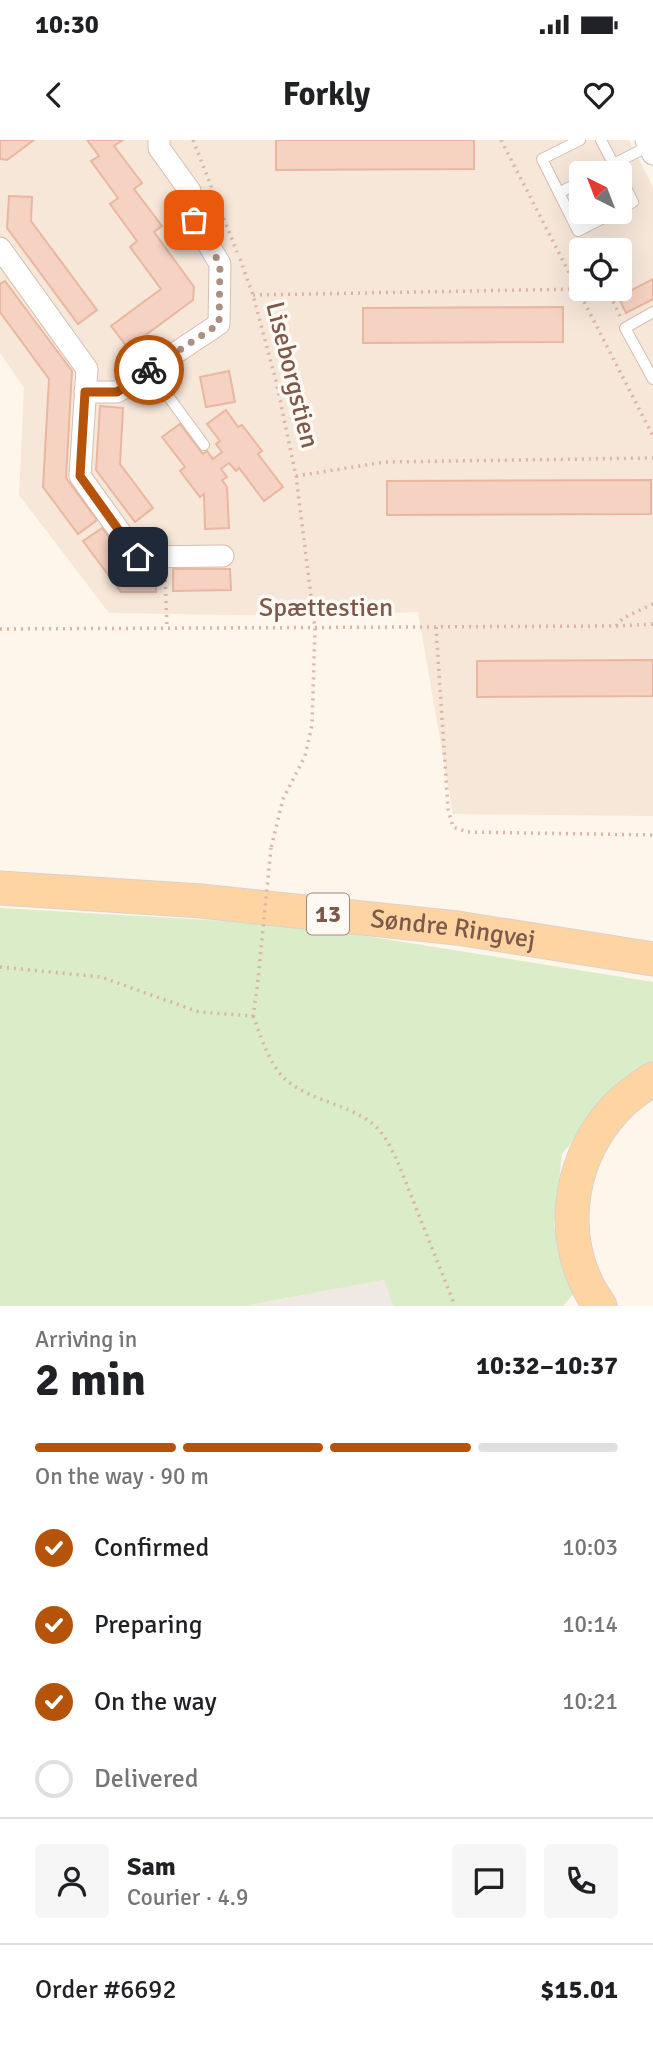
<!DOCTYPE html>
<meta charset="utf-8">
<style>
body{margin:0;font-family:Signika,sans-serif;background:#f6f6f6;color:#202124;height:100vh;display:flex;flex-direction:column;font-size:26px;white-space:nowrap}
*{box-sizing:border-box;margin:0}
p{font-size:23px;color:#757577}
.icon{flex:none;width:38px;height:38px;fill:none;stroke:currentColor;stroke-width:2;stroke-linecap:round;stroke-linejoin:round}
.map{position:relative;height:1166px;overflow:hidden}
.sheet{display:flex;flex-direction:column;background:#fff;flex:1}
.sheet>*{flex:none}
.needle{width:46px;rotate:318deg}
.buttons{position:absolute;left:569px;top:21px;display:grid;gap:14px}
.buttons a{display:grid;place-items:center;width:63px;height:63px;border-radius:7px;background:#fff;box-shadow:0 7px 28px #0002;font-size:35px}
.pin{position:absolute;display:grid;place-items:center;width:60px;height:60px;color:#fff;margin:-30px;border-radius:14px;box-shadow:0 4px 10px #0006}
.courier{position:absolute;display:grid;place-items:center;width:70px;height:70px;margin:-35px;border:5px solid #b45309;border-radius:50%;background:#fff;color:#222;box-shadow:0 2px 9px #0007}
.overview em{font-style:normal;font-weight:700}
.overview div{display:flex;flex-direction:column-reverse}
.overview{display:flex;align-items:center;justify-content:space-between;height:119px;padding:0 35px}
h1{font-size:46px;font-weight:700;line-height:52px}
.bar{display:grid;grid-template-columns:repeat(4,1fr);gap:10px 7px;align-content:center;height:84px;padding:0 35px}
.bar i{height:9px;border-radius:5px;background:#e0e0e0}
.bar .active{background:#b45309}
.bar p{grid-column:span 4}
.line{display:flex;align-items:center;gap:18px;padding:0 35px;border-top:2px solid #e0e0e0}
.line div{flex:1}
.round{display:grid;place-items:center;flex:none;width:74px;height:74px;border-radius:7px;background:#f6f6f6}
ol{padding:0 35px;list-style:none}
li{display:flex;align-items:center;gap:21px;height:77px}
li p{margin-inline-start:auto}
li .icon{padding:7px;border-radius:50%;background:#b45309;color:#fff;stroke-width:4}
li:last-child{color:#757577}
li i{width:38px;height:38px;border:4px solid #e0e0e0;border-radius:50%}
.status{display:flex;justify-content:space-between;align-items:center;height:49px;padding:0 35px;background:#fff;direction:ltr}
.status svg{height:19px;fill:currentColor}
header{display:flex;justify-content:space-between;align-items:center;height:91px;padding:0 35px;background:#fff;font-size:32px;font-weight:700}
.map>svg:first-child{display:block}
.residential{fill:#f6e7d9;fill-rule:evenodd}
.industrial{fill:#efe8e4}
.green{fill:#daedc8}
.building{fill:#f5d2c1;stroke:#e9b7a0;stroke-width:2}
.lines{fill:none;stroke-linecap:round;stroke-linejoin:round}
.service-casing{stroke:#d4beb2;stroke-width:12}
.minor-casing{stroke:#d4beb2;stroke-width:23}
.primary-casing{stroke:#dad1cd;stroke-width:35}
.path{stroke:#dbb5a3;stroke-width:3.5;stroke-dasharray:2 5;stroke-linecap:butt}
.service{stroke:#fff;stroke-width:10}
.minor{stroke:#fff;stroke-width:21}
.primary{stroke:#fed5a2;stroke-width:33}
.path-bridge{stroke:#dbb5a3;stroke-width:3.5;stroke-dasharray:2 5;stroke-linecap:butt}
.done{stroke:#aa9083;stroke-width:7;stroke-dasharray:0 12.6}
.route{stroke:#b45309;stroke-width:9}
.labels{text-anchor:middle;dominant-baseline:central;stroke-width:7;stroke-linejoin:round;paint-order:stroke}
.shield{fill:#fff9f3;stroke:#a3897d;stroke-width:2}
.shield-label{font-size:24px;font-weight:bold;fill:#7c594b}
.street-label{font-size:26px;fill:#7c594b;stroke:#fff9f3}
</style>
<div class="status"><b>10:30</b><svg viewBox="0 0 49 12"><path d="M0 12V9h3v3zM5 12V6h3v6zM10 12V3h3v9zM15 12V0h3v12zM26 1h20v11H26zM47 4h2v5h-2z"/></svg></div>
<header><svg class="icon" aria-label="back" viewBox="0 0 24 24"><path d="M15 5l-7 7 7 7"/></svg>Forkly<svg class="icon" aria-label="heart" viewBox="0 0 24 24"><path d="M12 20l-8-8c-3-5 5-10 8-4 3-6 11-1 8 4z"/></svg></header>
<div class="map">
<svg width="653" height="1166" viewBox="0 0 653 1166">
<rect width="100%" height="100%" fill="#fef5eb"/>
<path class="residential" d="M0 0H629L653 47V676L453 674 418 472 311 476 109 473 19 355 24 248 0 213ZM581 33H620V72H581ZM581 110H620V149H581Z"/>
<polygon class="industrial" points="384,1140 393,1166 246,1166"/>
<polygon class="green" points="0,768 297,785 653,842 653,930 610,955 562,1014 554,1086 576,1151 563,1166 393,1166 384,1140 245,1166 0,1166"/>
<g class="building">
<polygon points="0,0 34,0 7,20 0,19"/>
<polygon points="87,0 123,0 114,6 142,43 134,49 162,86 154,92 194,147 193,160 128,208 111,186 161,149 130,107 137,101 110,64 118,58 91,21 99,16"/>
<polygon points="276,0 474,0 474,29 276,30"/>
<polygon points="9,56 32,57 31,81 97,170 78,184 7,88"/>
<polygon points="653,139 653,159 626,173 618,157"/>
<polygon points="5,141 72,231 66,338 97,380 78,394 43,347 49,239 0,172 0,144"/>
<polygon points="563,167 563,202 363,203 363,168"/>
<polygon points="229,231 235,262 206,267 200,237"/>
<polygon points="100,266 123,268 120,324 153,368 135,382 96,330"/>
<polygon points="226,270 238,287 242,285 262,311 258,314 283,347 264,361 239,328 236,331 229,323 221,329 227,337 222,340 227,347 229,388 205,389 204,354 200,357 180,331 185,327 162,297 180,284 203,314 207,311 213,319 222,312 216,304 220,301 207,284"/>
<polygon points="651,340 651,374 387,375 387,341"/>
<polygon points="102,388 133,429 156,429 156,452 121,452 83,401"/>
<polygon points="173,429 230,429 231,450 173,451"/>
<polygon points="653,520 653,556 477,557 477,521"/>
</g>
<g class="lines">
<defs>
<g id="service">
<polyline points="580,0 542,19 578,91 615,72"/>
<polyline points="601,0 616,29"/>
<polyline points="596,33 649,6"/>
<polyline points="620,36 633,62 620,70"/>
<polyline points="559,53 581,41"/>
<polyline points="653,172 625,188 653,239"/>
<polyline points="149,230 204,305"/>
</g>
<g id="minor">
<polyline points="646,0 653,14"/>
<polyline points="0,108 87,229 80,336 138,417 223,416"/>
<polyline points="85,252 117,252 219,184 220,124 194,80 190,51 159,8 159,0"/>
</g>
<g id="primary">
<path id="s1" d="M0 748 201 761 457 788 653 819"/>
<path d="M600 1166C557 1106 565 1023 615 969 626 957 639 948 653 939"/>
</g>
</defs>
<use href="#service" class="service-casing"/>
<use href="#minor" class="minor-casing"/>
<use href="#primary" class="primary-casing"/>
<g class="path">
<polyline points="193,0 237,112"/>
<polyline points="501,0 653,296"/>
<polyline points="240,119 253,155 276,241 296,336 315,488 312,585 305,616 283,659 271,708"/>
<polyline points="607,149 620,176"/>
<polyline points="253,155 582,149"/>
<polyline points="296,336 385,322 653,318"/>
<polyline points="165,433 167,489"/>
<polyline points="616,486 623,478 653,464"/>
<polyline points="436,487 448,669 453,687 467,692 653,695"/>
<polyline points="0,489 616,486 653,484"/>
<polyline points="0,827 101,837 199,872 253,876 257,849"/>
<path d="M253 876C261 896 267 918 281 935 305 961 346 962 373 984 384 993 391 1008 397 1020L455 1166"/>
</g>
<use href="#service" class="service"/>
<use href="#minor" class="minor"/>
<use href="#primary" class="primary"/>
<polyline class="path-bridge" points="257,849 271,708"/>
</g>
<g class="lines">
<polyline class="done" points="149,230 219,184 220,124 194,80"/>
<polyline class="route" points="138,417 80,336 85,252 117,252 149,230"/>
</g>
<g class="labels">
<rect class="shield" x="307" y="753.5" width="42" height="41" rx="5"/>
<g class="shield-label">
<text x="328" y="774">13</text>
</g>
<g class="street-label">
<text transform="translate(292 235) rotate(76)">Liseborgstien</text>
<text x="326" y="468">Spættestien</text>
<text stroke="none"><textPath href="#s1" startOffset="455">Søndre Ringvej</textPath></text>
</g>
</g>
</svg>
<div class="buttons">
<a><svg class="needle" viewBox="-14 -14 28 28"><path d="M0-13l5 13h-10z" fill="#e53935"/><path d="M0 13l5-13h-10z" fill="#757577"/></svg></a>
<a><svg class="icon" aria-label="locate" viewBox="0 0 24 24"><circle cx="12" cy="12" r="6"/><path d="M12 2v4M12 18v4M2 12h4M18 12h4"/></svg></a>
</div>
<div class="pin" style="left:194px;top:80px;background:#ea580c"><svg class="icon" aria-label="bag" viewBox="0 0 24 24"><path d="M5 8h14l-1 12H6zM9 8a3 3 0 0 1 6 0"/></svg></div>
<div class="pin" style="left:138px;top:417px;background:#1f2937"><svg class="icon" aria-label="home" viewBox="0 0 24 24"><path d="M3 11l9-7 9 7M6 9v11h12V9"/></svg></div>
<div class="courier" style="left:149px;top:230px"><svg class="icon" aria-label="bike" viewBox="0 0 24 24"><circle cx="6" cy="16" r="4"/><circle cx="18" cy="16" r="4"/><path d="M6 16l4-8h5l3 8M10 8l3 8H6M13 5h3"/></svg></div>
</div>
<section class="sheet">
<div class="overview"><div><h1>2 min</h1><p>Arriving in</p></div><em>10:32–10:37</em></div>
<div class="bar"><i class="active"></i><i class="active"></i><i class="active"></i><i></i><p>On the way · 90 m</p></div>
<ol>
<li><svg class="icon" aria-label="check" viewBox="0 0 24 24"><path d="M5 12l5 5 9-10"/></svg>Confirmed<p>10:03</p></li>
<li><svg class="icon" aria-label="check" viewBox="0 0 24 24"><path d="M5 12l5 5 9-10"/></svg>Preparing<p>10:14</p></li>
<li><svg class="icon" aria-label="check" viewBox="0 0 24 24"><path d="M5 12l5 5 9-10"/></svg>On the way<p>10:21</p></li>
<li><i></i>Delivered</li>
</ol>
<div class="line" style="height:126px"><a class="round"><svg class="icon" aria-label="person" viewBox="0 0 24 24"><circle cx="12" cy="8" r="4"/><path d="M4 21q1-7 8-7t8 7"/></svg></a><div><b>Sam</b><p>Courier · 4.9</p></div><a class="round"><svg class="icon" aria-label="chat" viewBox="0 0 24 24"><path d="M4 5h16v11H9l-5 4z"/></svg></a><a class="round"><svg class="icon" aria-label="phone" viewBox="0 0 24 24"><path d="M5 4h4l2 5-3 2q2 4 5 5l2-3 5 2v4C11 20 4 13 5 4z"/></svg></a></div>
<div class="line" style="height:91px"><div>Order #6692</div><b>$15.01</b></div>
</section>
